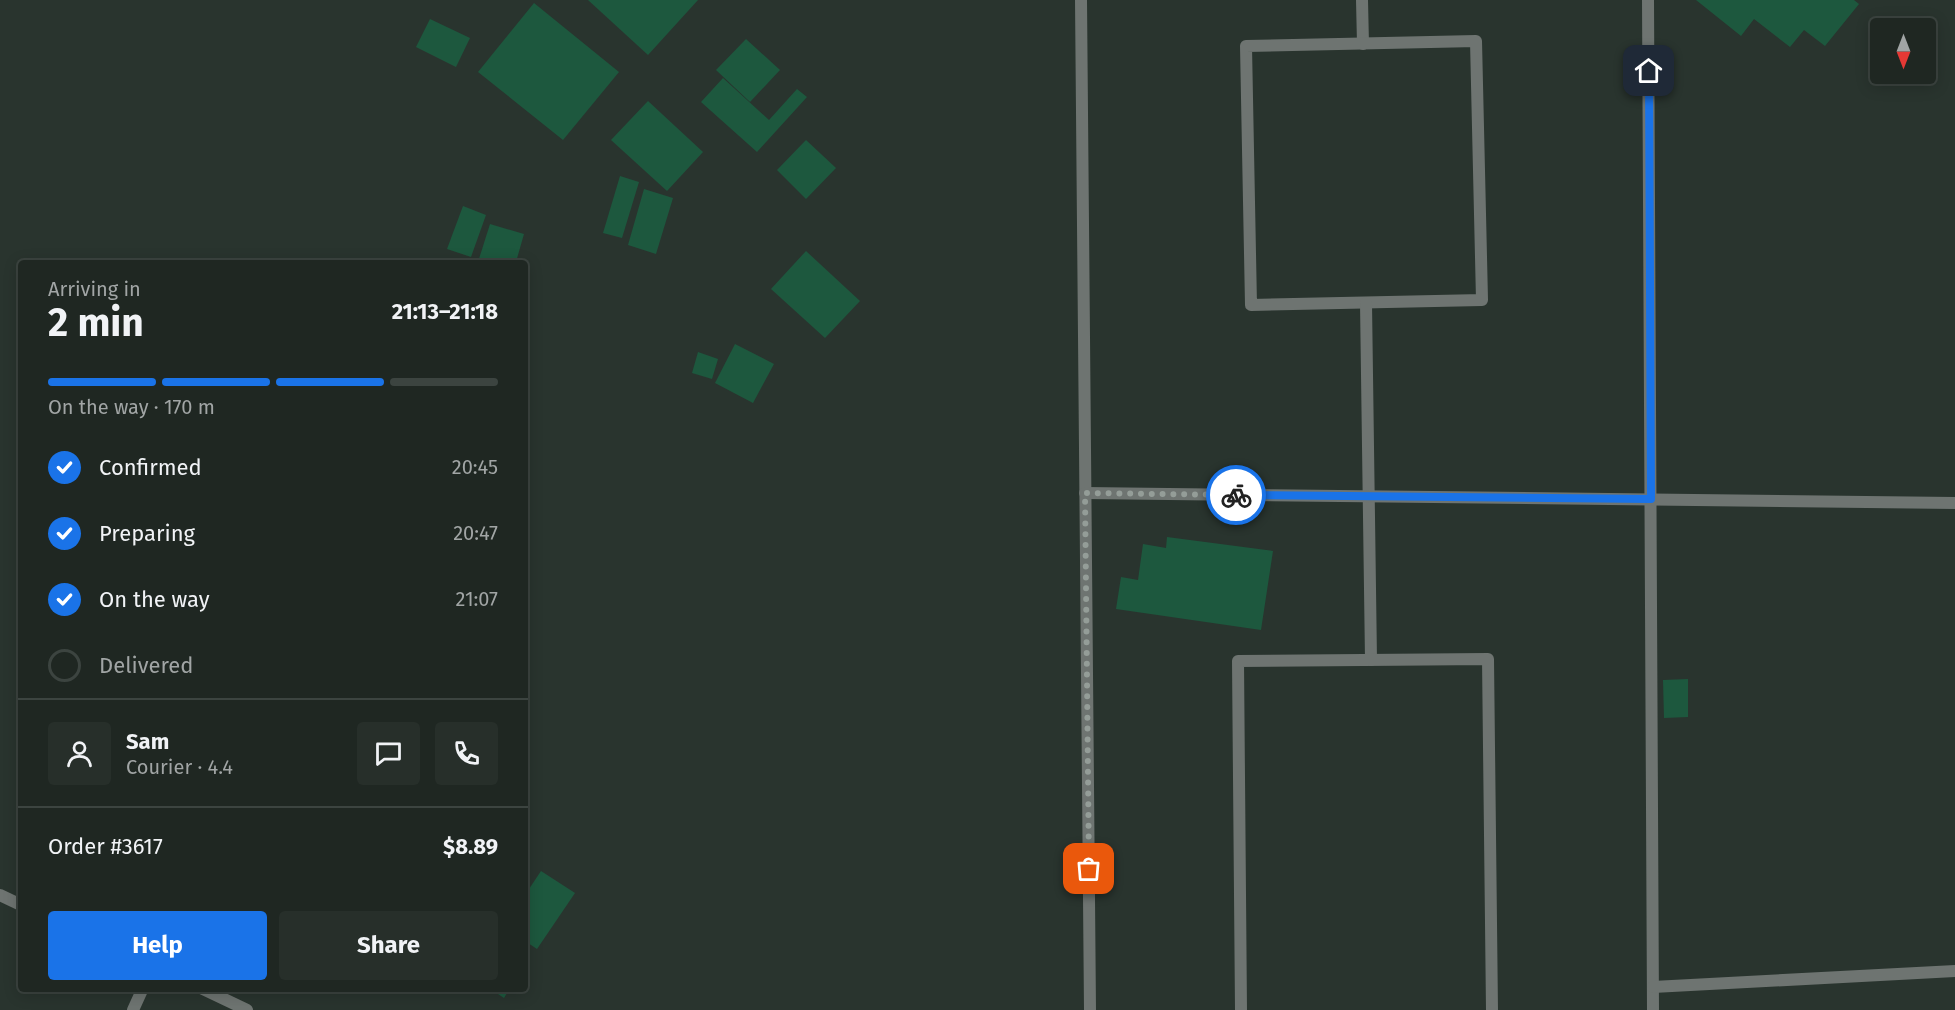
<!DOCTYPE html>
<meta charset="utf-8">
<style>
body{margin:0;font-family:"Fira Sans",sans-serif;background:#272f2a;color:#f1f3f6;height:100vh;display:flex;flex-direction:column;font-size:22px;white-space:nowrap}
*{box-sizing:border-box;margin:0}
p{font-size:20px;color:#a1a5a5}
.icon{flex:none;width:33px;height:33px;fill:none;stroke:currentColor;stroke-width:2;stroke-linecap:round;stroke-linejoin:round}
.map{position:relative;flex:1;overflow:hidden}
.panel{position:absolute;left:18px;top:260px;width:510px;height:732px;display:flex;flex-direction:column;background:#1f2722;border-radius:6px;box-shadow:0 3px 15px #0003,0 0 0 2px #3c4440}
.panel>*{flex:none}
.needle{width:39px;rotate:180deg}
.buttons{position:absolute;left:1870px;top:18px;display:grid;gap:12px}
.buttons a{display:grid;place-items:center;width:66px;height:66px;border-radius:6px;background:#1f2722;box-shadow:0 3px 15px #0003,0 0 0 2px #3c4440;font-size:30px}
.pin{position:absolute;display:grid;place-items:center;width:51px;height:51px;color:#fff;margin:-26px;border-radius:12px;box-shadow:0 3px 9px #0006}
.courier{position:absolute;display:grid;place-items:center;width:60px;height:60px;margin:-30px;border:4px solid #1a73e8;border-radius:50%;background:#fff;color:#222;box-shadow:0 2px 8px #0007}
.head em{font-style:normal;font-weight:700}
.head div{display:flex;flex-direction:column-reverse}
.head{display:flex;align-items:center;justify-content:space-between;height:102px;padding:0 30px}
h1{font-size:39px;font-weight:700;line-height:45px}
.bar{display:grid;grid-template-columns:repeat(4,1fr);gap:9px 6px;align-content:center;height:72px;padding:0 30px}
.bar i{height:8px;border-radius:4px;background:#3c4440}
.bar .current{background:#1a73e8}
.bar p{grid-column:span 4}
.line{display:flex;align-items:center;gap:15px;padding:0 30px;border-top:2px solid #3c4440}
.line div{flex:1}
.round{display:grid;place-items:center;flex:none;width:63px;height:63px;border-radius:6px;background:#272f2a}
ol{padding:0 30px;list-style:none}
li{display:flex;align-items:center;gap:18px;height:66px}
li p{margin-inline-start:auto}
li .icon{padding:6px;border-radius:50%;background:#1a73e8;color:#fff;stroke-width:4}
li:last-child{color:#a1a5a5}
li i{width:33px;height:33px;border:3px solid #3c4440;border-radius:50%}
.cta{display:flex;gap:12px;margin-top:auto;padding:12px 30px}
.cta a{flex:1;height:69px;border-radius:6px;background:#1a73e8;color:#fff;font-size:24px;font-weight:700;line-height:69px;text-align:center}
.cta a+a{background:#272f2a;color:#f1f3f6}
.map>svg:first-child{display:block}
.building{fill:#1d583e}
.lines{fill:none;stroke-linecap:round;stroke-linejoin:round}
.street{stroke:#6e7471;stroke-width:12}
.done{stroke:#949d98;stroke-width:6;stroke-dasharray:0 10.8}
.route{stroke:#1a73e8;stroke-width:8}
</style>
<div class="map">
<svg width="1955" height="1010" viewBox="0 0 1955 1010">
<rect width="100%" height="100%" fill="#29342e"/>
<g class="building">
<polygon points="588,0 698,0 648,55"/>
<polygon points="1696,0 1854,0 1859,4 1825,46 1804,30 1790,47 1754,19 1741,36"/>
<polygon points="534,3 619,72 563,140 478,72"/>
<polygon points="430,19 470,38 456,67 416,47"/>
<polygon points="746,39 780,70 750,102 716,70"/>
<polygon points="723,78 769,120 797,89 807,97 757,152 701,102"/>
<polygon points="648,101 703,152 667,191 611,140"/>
<polygon points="806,140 836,168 806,199 777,170"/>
<polygon points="620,176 639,182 622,238 603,233"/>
<polygon points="644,189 673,198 656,254 628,245"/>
<polygon points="463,206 486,215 471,257 447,249"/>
<polygon points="490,224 524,234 516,262 478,262"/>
<polygon points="806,251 860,301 825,338 771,289"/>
<polygon points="735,344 774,364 753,403 715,383"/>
<polygon points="698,352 718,359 712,379 692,373"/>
<polygon points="1167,537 1273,551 1261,630 1116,609 1121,577 1138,580 1143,544 1166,548"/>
<polygon points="1688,679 1688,717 1664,718 1663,680"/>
<polygon points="541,871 575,893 537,949 525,941 525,895"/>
<polygon points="489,988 510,988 504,998"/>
</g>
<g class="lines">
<g class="street">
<polyline points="1081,0 1090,1010"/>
<polyline points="1362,0 1363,44"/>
<polyline points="1648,0 1653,1010"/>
<polygon points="1476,41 1482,300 1251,305 1246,46"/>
<polyline points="1366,303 1371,660"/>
<polyline points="1085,493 1955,503"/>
<polyline points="0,895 21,905"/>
<polyline points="1653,987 1955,971"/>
<polyline points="201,988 247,1010"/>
<polyline points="133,1010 143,988"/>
<polyline points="1241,1010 1238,661 1488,659 1492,1010"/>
</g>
</g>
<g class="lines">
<polyline class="done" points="1089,869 1085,493 1236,495"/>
<polyline class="route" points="1236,495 1651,499 1649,71"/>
</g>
</svg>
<div class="buttons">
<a><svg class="needle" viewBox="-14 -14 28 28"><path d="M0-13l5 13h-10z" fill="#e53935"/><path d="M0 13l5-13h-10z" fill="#a1a5a5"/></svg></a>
</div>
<div class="pin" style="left:1089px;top:869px;background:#ea580c"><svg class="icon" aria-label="bag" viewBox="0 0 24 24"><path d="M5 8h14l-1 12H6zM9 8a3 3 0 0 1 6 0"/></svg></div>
<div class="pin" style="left:1649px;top:71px;background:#1f2937"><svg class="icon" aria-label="home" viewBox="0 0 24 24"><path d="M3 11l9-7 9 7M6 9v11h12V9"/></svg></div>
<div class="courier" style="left:1236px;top:495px"><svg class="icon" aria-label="bike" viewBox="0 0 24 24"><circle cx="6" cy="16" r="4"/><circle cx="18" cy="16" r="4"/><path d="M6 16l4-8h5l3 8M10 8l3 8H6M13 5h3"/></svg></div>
<section class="panel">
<div class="head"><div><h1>2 min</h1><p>Arriving in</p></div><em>21:13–21:18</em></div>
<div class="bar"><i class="current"></i><i class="current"></i><i class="current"></i><i></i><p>On the way · 170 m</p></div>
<ol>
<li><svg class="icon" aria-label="check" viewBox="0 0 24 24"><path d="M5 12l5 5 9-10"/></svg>Confirmed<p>20:45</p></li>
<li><svg class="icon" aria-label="check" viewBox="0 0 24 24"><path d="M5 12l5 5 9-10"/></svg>Preparing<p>20:47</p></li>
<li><svg class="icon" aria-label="check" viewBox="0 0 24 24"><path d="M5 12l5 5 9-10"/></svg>On the way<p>21:07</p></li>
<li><i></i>Delivered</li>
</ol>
<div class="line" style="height:108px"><a class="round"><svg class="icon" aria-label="person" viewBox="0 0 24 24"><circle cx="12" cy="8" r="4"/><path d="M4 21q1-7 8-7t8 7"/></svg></a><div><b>Sam</b><p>Courier · 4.4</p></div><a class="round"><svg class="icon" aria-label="chat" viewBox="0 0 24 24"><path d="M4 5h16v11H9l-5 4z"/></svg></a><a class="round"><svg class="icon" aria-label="phone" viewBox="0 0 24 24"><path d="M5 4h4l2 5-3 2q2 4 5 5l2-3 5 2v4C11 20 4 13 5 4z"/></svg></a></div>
<div class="line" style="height:78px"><div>Order #3617</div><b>$8.89</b></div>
<div class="cta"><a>Help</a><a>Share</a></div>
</section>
</div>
